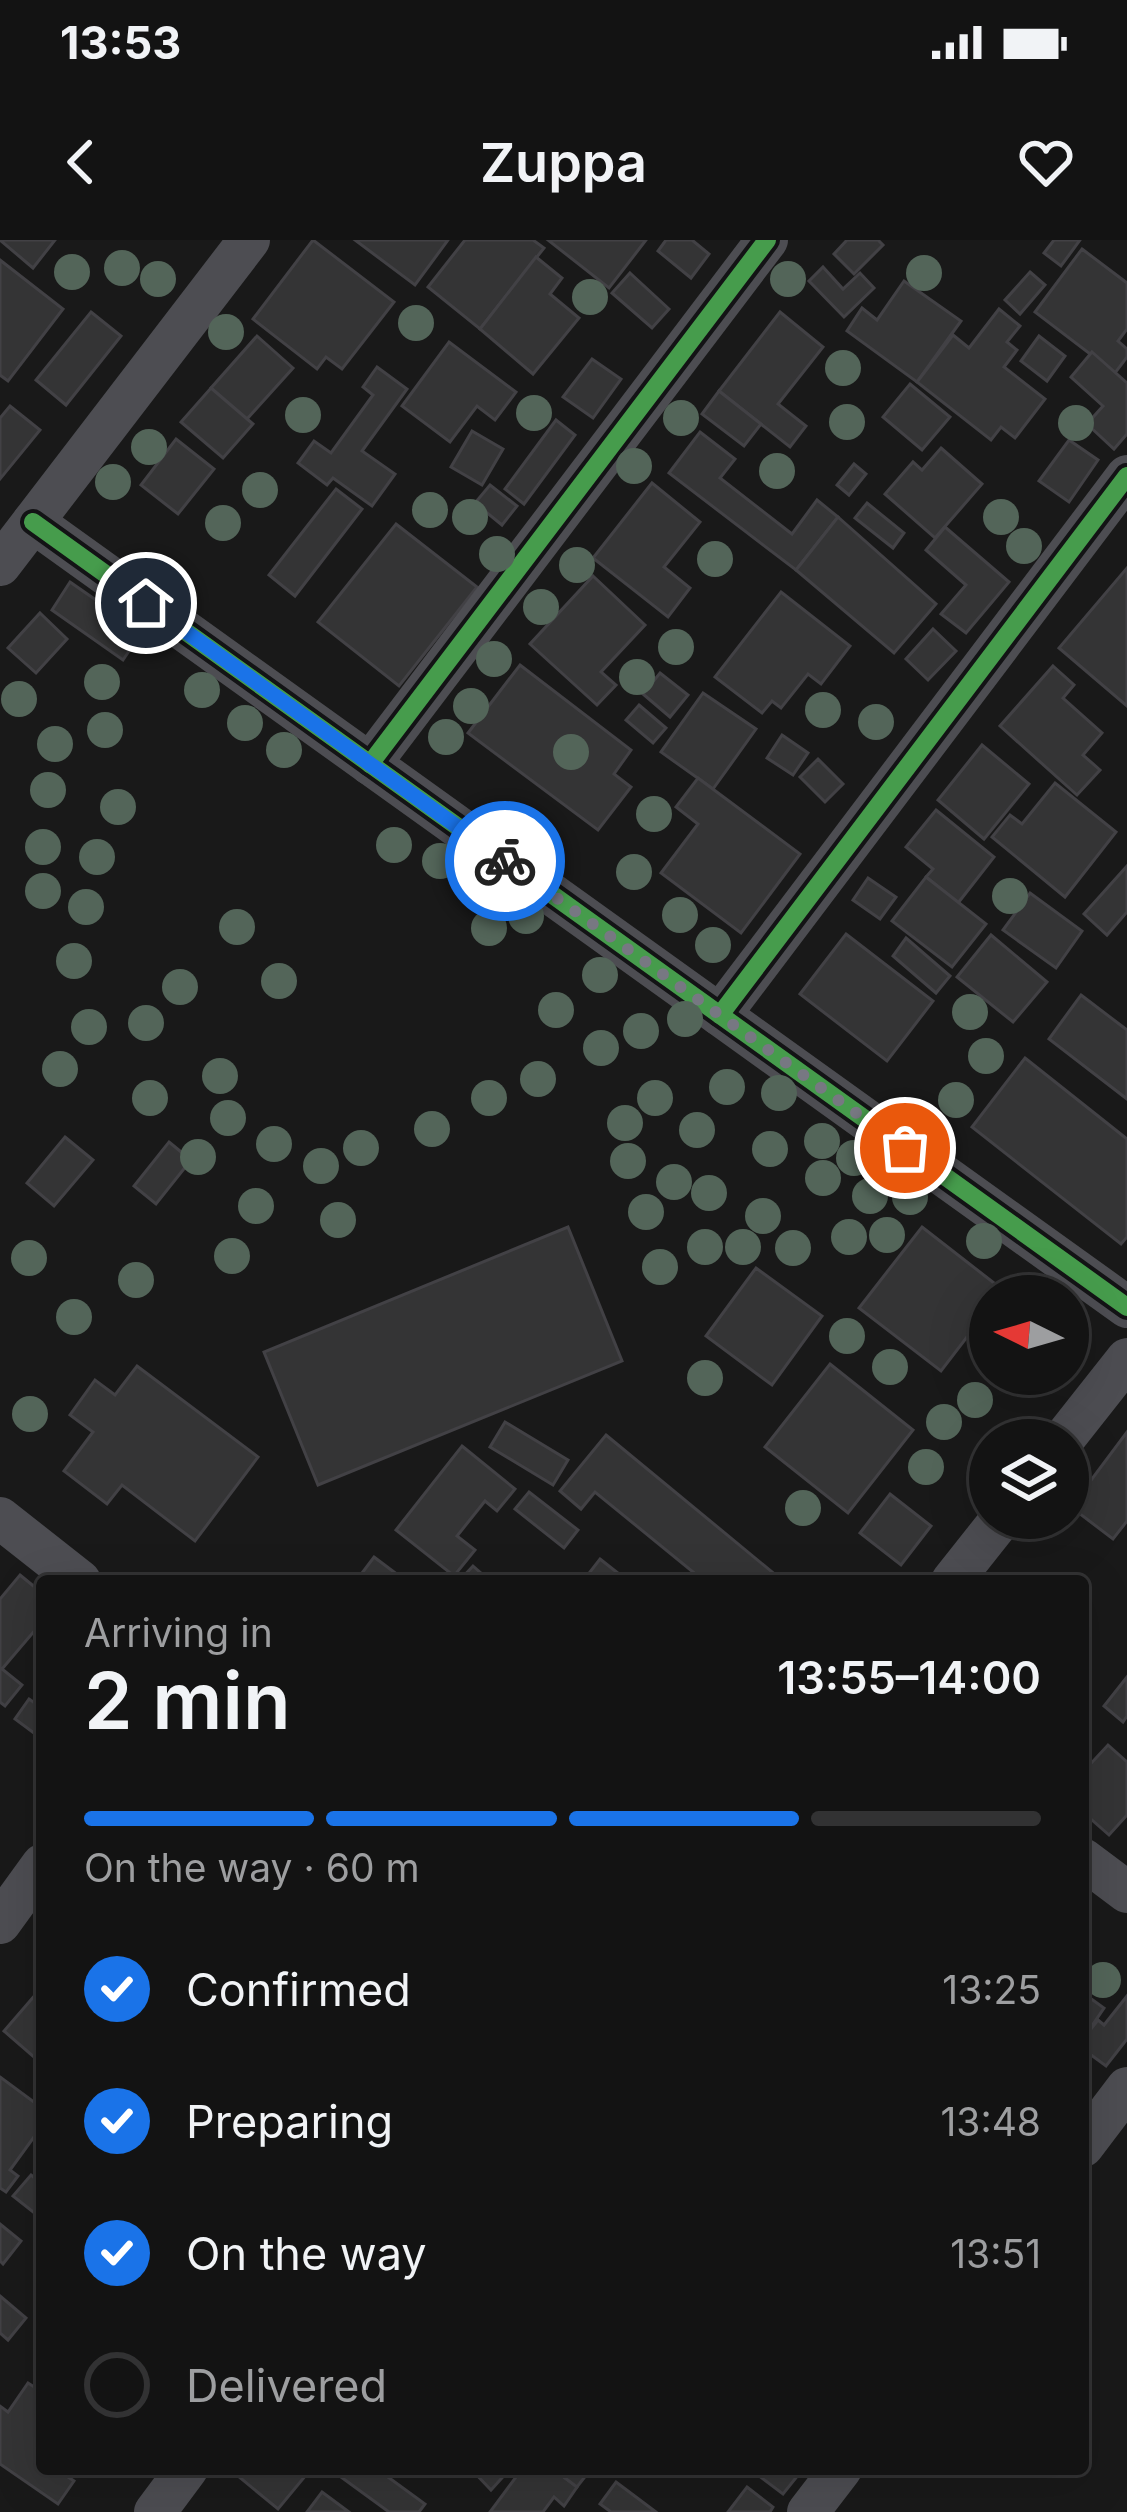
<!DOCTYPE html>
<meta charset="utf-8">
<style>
body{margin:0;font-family:Inter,sans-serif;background:#202021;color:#f1f3f6;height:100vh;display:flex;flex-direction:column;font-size:45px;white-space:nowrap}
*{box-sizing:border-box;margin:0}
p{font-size:39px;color:#9d9ea0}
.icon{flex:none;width:66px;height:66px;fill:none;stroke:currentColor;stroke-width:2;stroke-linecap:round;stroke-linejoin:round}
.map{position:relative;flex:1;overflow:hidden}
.drawer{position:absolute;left:36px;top:1335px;width:1053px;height:900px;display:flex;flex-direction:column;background:#131313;border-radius:12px;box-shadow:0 12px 48px #0002,0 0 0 3px #323233}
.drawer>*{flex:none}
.needle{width:78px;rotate:275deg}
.tools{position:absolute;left:969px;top:1035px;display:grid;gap:24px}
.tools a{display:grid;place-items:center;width:120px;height:120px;border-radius:50%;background:#131313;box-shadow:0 12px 48px #0002,0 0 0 3px #323233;font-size:60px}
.pin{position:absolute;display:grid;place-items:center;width:102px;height:102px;color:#fff;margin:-51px;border:6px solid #fff;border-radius:50%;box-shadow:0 3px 12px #0007}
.courier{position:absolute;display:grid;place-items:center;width:120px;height:120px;margin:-60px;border:9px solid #1a73e8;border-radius:50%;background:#fff;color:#222;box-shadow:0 3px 15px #0007}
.overview em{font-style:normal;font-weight:600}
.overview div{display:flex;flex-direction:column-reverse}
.overview{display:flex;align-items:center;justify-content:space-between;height:204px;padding:0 48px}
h1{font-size:78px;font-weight:600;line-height:90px}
.bar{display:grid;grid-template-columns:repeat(4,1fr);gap:18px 12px;align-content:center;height:144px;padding:0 48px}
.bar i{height:15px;border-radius:9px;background:#323233}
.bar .on{background:#1a73e8}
.bar p{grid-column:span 4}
ol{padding:0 48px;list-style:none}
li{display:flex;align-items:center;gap:36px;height:132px}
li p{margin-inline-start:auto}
li .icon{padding:12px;border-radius:50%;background:#1a73e8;color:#fff;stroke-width:4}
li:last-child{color:#9d9ea0}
li i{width:66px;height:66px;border:6px solid #323233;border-radius:50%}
.status{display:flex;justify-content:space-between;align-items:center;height:84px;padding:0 60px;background:#131313;direction:ltr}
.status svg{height:33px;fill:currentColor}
header{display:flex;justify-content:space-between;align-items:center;height:156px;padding:0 48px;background:#131313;font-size:54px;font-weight:600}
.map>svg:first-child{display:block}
.building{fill:#343435;stroke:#424145;stroke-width:3}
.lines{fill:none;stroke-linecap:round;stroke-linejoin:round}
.street{stroke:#4d4d52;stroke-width:42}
.cycleway-casing{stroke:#131315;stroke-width:26}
.cycleway{stroke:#469c4c;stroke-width:18}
.tree{fill:#536559}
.done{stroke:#777882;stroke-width:12;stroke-dasharray:0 21.6}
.route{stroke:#1a73e8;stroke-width:15}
</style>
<div class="status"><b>13:53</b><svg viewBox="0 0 49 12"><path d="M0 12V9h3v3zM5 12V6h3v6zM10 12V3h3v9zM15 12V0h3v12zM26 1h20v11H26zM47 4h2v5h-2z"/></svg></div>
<header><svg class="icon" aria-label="back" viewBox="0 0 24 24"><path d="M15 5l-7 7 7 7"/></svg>Zuppa<svg class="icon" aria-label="heart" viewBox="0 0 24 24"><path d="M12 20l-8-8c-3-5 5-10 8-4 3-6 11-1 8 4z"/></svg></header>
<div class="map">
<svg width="1127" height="2272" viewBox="0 0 1127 2272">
<rect width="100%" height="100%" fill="#191919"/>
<g class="building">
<polygon points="0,0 55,0 33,28"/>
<polygon points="313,0 394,62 342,129 326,117 317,129 253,79"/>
<polygon points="355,0 448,0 415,45"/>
<polygon points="465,0 533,0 544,8 480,89 428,47"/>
<polygon points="548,0 646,0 609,48"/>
<polygon points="666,0 692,0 709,14 691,38 658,11"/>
<polygon points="847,0 878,0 883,5 854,34 834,14"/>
<polygon points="1054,0 1080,0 1061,26 1044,13"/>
<polygon points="1082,9 1127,43 1127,89 1118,101 1127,109 1127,117 1115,133 1035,72"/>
<polygon points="536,17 562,38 550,54 579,78 533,134 480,89"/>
<polygon points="0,20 63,69 8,141 0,135"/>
<polygon points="823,27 843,49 860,33 874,48 844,77 809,41"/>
<polygon points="1030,32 1045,45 1020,74 1005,60"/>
<polygon points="630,33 669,69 652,88 612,53"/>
<polygon points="904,41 961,81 917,142 847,91 862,68 877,80"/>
<polygon points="999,69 1020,86 1007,102 1017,110 1004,127 1045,159 1015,198 1001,187 991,200 917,142 953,95 969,108"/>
<polygon points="91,72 121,96 66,165 36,140"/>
<polygon points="780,72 823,107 778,164 806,186 790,207 719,151"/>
<polygon points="257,96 293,128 246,180 211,148"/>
<polygon points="1039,96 1065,116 1047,141 1021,121"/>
<polygon points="449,102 516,152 495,180 477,166 450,202 402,166"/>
<polygon points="1092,112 1127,143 1127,194 1114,209 1087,184 1103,166 1071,137"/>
<polygon points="592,119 621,139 593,178 563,157"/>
<polygon points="377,127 407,149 362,211 395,234 372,266 333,238 327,245 298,223 314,201 331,213 373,155 363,147"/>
<polygon points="910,144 950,177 922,210 883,177"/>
<polygon points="211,148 253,184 223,218 181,182"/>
<polygon points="719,151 761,184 744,206 702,174"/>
<polygon points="10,166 40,190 0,239 0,178"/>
<polygon points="556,180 575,195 524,264 505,249"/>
<polygon points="472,191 503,209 482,245 451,227"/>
<polygon points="700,192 735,219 720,238 792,294 817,260 838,277 796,330 669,233"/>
<polygon points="176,199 214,229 178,274 141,245"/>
<polygon points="1069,200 1098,220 1069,262 1039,241"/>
<polygon points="941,208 982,244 935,298 885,254 913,222 922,230"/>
<polygon points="854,224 866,234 849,255 837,245"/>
<polygon points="652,243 700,282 664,327 690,348 668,377 593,318"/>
<polygon points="490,245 517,266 502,285 475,263"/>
<polygon points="336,249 362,269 295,356 269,335"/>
<polygon points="867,263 904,293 893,308 855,278"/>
<polygon points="838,277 936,364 894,413 796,330"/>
<polygon points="396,284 477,347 399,446 318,382"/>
<polygon points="945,287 1009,342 966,393 941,374 966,345 926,310"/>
<polygon points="1127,328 1127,466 1059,408"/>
<polygon points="593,336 645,385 601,432 616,445 597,465 530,404"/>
<polygon points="70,342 142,392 123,420 52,370"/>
<polygon points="781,352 850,406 821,444 808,434 781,468 772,461 762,473 715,437"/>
<polygon points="40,373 67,399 36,433 8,408"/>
<polygon points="933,389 956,411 928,440 906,419"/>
<polygon points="520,425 631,510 614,534 631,547 598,590 468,493"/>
<polygon points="1053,426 1074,445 1063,458 1102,493 1083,515 1100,530 1077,555 1000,486"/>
<polygon points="660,433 688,455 670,477 643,454"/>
<polygon points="703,453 756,489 713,549 661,512"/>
<polygon points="639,465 666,488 653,503 626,480"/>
<polygon points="782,495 808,513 793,535 767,518"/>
<polygon points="982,505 1029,544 984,599 938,560"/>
<polygon points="818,519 843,544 825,562 800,537"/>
<polygon points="698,538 800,614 741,693 661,633 698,584 676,567"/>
<polygon points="1055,543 1116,592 1065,657 992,597 1010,575 1022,584"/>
<polygon points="936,570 994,617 958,663 926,637 933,629 906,607"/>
<polygon points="1127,626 1127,672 1107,695 1084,674"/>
<polygon points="926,637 986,684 952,727 892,681"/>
<polygon points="868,638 896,657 880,679 853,660"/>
<polygon points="1030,653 1082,691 1056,728 1003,690"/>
<polygon points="846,694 933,761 887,821 800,754"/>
<polygon points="991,695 1047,742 1013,782 957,737"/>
<polygon points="906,698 950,736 936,753 893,716"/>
<polygon points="1081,755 1127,790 1127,859 1049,799"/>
<polygon points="1025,818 1127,899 1127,997 1121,1004 972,887"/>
<polygon points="65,897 93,920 54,966 27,943"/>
<polygon points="169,902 191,920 156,964 134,946"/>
<polygon points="568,987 622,1121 318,1245 264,1112"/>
<polygon points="922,987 1003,1050 998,1056 990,1056 990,1067 941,1131 859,1068"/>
<polygon points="756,1028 822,1076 772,1145 706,1096"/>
<polygon points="830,1124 913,1190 848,1273 765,1207"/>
<polygon points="137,1126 258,1217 195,1301 122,1245 107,1264 64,1231 93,1192 70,1175 95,1140 115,1155"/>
<polygon points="505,1182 568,1220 553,1245 490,1207"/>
<polygon points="1127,1192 1127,1281 1113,1299 1071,1267"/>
<polygon points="606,1195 783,1341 704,1341 595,1252 581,1269 560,1251"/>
<polygon points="462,1206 515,1249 497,1271 485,1261 457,1296 475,1310 454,1336 396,1290"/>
<polygon points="529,1252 578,1290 564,1308 515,1269"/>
<polygon points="890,1254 931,1286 901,1325 860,1293"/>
<polygon points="374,1317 406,1341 356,1341"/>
<polygon points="600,1319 628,1341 583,1341"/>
<polygon points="473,1326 490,1341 459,1341"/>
<polygon points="20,1335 42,1353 42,1382 2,1429 22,1445 5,1466 0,1462 0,1359"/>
<polygon points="1127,1437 1127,1476 1123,1482 1104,1466"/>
<polygon points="29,1459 42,1468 42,1499 15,1479"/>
<polygon points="1108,1505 1127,1522 1127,1575 1109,1595 1083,1572 1083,1532"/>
<polygon points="42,1747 42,1824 4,1791"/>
<polygon points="1083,1753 1104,1768 1083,1799"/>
<polygon points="1127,1756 1127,1799 1106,1826 1083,1809 1083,1799 1098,1780 1104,1785"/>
<polygon points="0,1837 42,1868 42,1886 10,1930 18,1936 6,1952 0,1948"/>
<polygon points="31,1935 42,1944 42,1979 13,1956"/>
<polygon points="0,1984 21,2001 3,2024 0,2021"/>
<polygon points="0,2056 26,2078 8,2100 0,2093"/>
<polygon points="28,2143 42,2152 42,2229 56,2229 74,2241 58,2264 0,2224 0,2166 8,2172"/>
<polygon points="243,2229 311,2229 278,2269 238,2236"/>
<polygon points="330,2229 377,2229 425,2264 419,2272 389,2272"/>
<polygon points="471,2229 510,2229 491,2250"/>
<polygon points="522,2229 553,2229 577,2247 564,2266 554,2257 543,2272 490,2272"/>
<polygon points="553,2229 591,2229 577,2247"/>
<polygon points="750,2229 803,2229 783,2254"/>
<polygon points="616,2242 656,2272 611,2272 600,2264"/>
<polygon points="747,2247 773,2267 770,2272 728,2272"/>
<polygon points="322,2252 349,2272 307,2272"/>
</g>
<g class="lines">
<g class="street">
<polyline points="33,282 1127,1067"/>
<polyline points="0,325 249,0"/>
<polyline points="370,524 767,0"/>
<polyline points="720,775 1127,236"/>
<polyline points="1063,1200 1127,1119"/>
<polyline points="0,1278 80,1341"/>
<polyline points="952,1341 1002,1278"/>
<polyline points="1083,1619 1127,1652"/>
<polyline points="0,1683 42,1625"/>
<polyline points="1083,1906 1127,1848"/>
<polyline points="155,2272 187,2229"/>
<polyline points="808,2272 841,2229"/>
</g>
<defs>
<g id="cycleway">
<polyline points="33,282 1127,1067"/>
<polyline points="370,524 767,0"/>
<polyline points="720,775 1127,236"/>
</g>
</defs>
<use href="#cycleway" class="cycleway-casing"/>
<use href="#cycleway" class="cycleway"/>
</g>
<g class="tree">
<circle cx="122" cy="28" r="18"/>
<circle cx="72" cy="32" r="18"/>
<circle cx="924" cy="33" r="18"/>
<circle cx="158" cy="39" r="18"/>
<circle cx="788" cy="39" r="18"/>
<circle cx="590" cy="57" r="18"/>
<circle cx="416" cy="83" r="18"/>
<circle cx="226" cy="92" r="18"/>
<circle cx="843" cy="128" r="18"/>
<circle cx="534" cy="173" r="18"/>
<circle cx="303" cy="175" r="18"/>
<circle cx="681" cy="178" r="18"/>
<circle cx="847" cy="182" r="18"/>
<circle cx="1076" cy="183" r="18"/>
<circle cx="149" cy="207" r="18"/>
<circle cx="634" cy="226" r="18"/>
<circle cx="777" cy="231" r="18"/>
<circle cx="113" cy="242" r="18"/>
<circle cx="260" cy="250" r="18"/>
<circle cx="430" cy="270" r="18"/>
<circle cx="470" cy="277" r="18"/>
<circle cx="1001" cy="277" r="18"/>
<circle cx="223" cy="283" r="18"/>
<circle cx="1024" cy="306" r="18"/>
<circle cx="497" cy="314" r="18"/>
<circle cx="715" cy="319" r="18"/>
<circle cx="577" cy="325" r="18"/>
<circle cx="541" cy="367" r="18"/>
<circle cx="676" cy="407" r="18"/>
<circle cx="494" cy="419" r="18"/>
<circle cx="637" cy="437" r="18"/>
<circle cx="102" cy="442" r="18"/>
<circle cx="202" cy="450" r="18"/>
<circle cx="19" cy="459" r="18"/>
<circle cx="471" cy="466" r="18"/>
<circle cx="823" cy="470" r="18"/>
<circle cx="876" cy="482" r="18"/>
<circle cx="245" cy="483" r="18"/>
<circle cx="105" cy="490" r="18"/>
<circle cx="446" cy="497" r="18"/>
<circle cx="55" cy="504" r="18"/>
<circle cx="284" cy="510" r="18"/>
<circle cx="571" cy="512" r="18"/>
<circle cx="48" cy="550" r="18"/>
<circle cx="118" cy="567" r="18"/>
<circle cx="654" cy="574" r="18"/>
<circle cx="394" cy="605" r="18"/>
<circle cx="43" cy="607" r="18"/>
<circle cx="97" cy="617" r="18"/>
<circle cx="440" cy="621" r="18"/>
<circle cx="634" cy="632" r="18"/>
<circle cx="43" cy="651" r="18"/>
<circle cx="1010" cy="656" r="18"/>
<circle cx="86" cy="667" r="18"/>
<circle cx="680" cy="675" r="18"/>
<circle cx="526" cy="676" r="18"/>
<circle cx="237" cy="687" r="18"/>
<circle cx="489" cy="688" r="18"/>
<circle cx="713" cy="705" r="18"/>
<circle cx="74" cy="721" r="18"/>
<circle cx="600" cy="735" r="18"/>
<circle cx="279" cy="741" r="18"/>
<circle cx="180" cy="747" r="18"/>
<circle cx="556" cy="770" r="18"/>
<circle cx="970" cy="772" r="18"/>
<circle cx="685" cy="779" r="18"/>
<circle cx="146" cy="783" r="18"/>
<circle cx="89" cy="787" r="18"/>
<circle cx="641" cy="791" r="18"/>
<circle cx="601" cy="808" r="18"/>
<circle cx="986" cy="816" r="18"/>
<circle cx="60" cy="829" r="18"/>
<circle cx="220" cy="836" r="18"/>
<circle cx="538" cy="839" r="18"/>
<circle cx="727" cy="847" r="18"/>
<circle cx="779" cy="853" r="18"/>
<circle cx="150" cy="858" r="18"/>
<circle cx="489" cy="858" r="18"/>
<circle cx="655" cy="858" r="18"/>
<circle cx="956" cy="860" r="18"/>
<circle cx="228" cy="878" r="18"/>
<circle cx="625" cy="883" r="18"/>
<circle cx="432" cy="889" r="18"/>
<circle cx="697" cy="890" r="18"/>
<circle cx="822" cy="901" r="18"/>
<circle cx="274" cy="904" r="18"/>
<circle cx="361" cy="908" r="18"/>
<circle cx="770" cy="909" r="18"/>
<circle cx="198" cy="917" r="18"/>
<circle cx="854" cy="918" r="18"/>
<circle cx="628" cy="921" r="18"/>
<circle cx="321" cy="926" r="18"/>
<circle cx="823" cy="938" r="18"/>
<circle cx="674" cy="942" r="18"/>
<circle cx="709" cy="953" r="18"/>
<circle cx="870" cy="956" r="18"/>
<circle cx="910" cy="957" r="18"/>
<circle cx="256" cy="966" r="18"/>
<circle cx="646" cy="972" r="18"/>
<circle cx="763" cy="976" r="18"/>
<circle cx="338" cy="980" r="18"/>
<circle cx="887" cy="995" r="18"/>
<circle cx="849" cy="997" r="18"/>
<circle cx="984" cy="1001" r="18"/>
<circle cx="705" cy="1007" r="18"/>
<circle cx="743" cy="1007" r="18"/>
<circle cx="793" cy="1008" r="18"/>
<circle cx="232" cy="1016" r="18"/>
<circle cx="29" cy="1018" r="18"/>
<circle cx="660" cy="1027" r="18"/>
<circle cx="136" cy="1040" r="18"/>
<circle cx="74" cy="1077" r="18"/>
<circle cx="847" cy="1096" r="18"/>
<circle cx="890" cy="1127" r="18"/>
<circle cx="705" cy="1138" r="18"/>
<circle cx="975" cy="1160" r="18"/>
<circle cx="30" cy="1174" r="18"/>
<circle cx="944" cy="1182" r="18"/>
<circle cx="926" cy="1227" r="18"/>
<circle cx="803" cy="1268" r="18"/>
<circle cx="1103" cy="1740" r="18"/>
</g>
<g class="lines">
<polyline class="done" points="505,621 905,908"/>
<polyline class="route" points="146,363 505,621"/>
</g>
</svg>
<div class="tools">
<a><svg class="needle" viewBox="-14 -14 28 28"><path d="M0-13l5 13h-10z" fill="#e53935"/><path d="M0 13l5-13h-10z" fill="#9d9ea0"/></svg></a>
<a><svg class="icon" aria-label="layers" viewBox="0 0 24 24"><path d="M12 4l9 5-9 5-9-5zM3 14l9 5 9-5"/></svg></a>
</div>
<div class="pin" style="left:905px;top:908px;background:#ea580c"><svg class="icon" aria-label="bag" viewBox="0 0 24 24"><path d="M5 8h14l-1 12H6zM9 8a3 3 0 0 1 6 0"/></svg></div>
<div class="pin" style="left:146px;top:363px;background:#1f2937"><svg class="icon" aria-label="home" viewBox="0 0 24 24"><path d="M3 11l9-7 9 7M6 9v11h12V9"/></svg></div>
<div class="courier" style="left:505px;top:621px"><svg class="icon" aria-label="bike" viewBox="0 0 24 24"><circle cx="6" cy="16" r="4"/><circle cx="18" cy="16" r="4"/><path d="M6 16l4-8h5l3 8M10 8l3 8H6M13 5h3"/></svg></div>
<section class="drawer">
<div class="overview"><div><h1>2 min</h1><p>Arriving in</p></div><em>13:55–14:00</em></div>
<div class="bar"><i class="on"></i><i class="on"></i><i class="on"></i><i></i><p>On the way · 60 m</p></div>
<ol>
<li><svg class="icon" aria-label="check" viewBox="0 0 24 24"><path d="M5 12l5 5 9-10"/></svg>Confirmed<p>13:25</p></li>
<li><svg class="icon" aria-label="check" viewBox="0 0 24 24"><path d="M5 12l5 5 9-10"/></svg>Preparing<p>13:48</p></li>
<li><svg class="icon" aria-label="check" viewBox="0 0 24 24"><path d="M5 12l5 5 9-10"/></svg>On the way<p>13:51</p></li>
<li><i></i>Delivered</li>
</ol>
</section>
</div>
